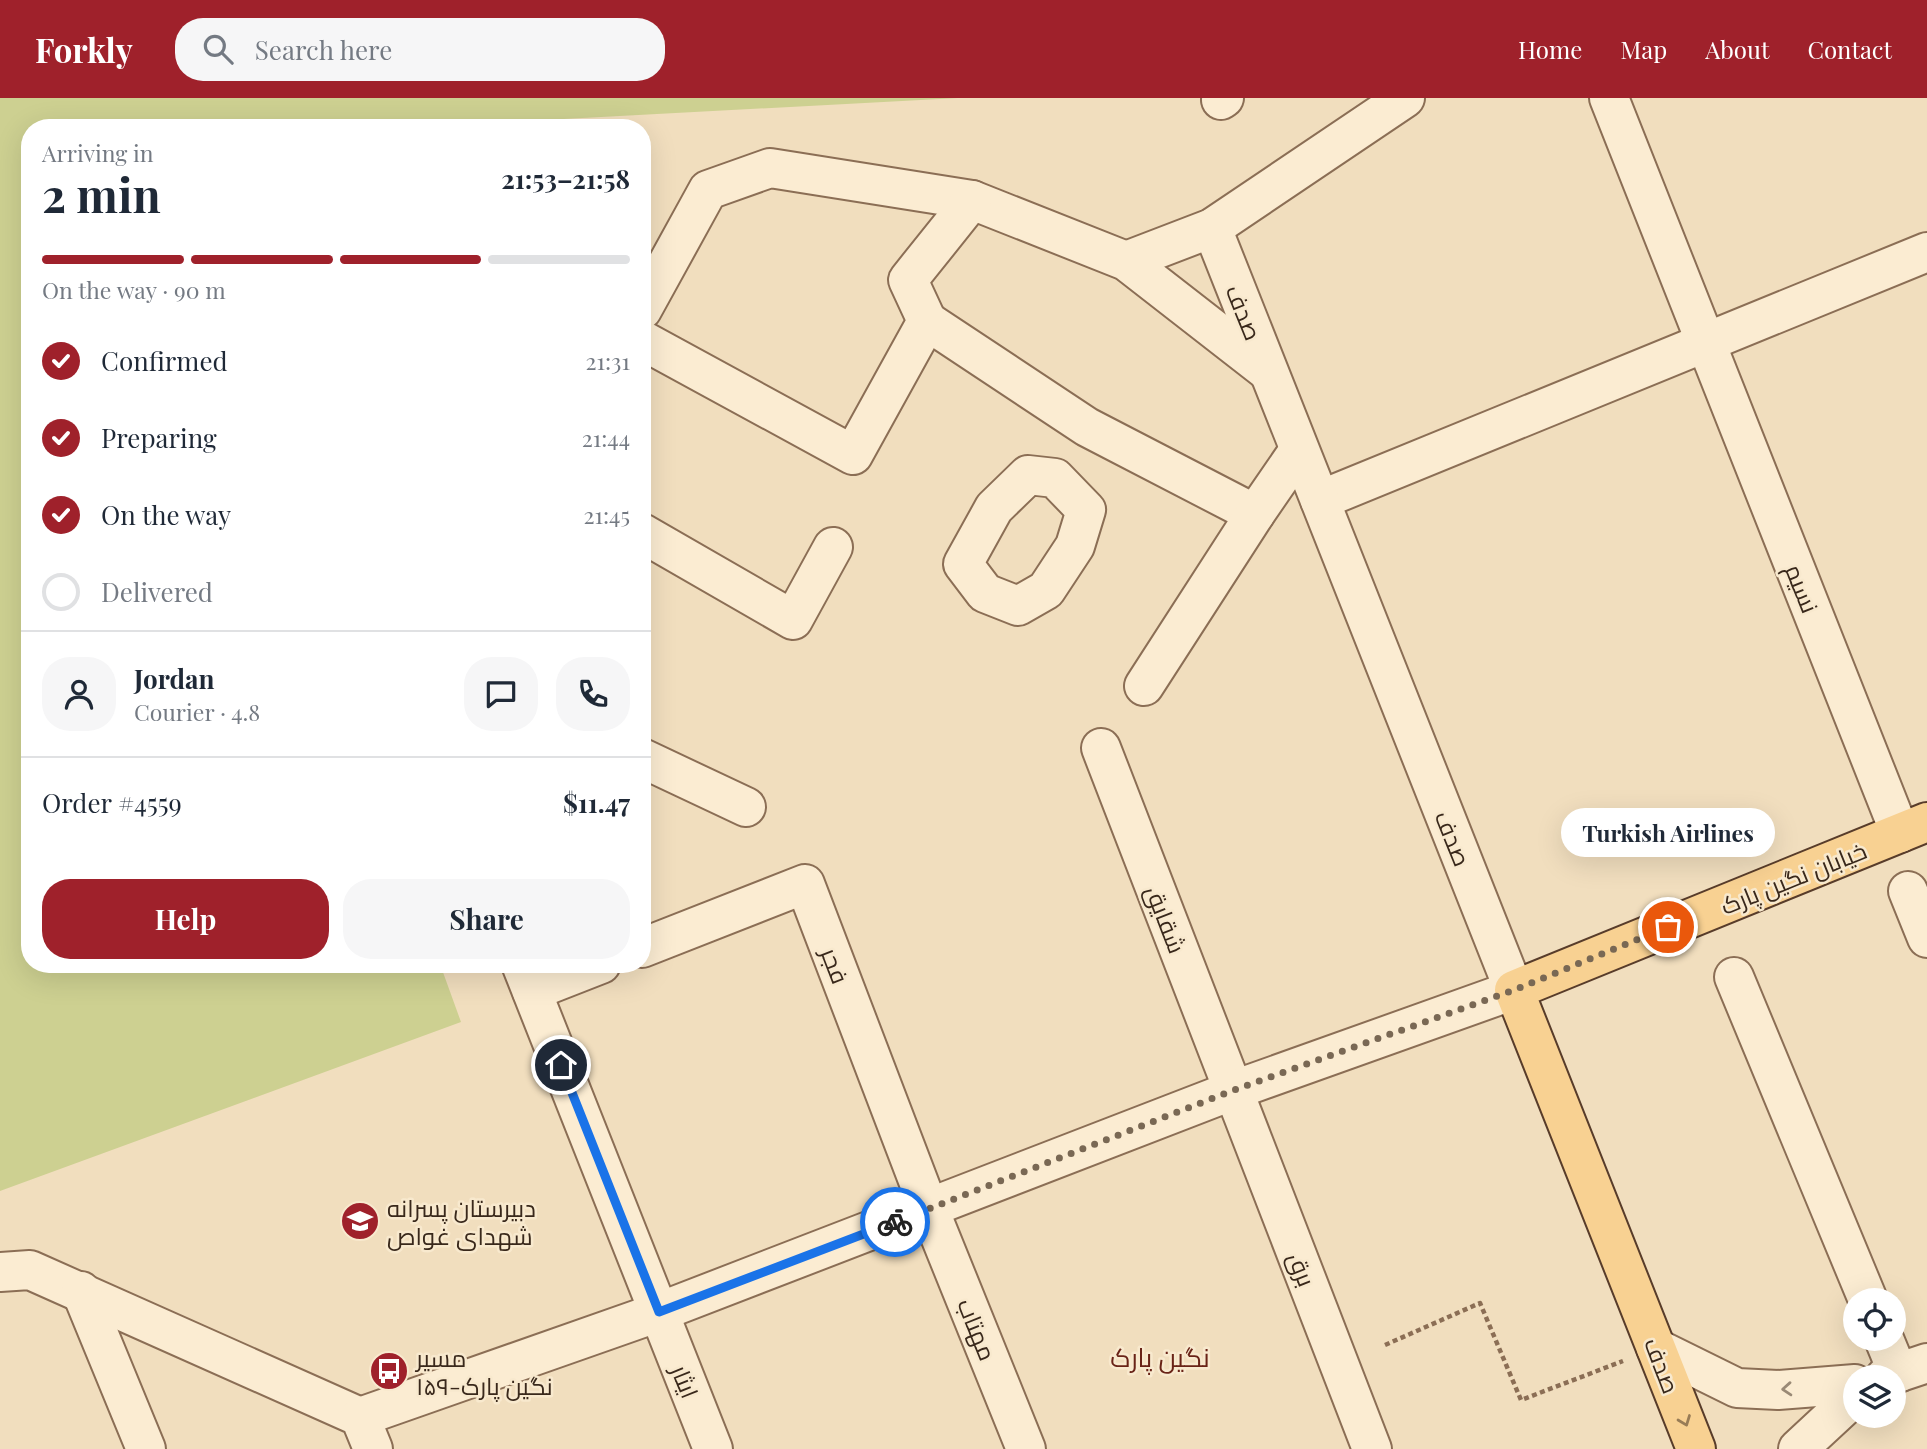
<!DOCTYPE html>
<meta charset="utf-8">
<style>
body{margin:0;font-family:"Playfair Display",Cairo,serif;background:#f6f6f7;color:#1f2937;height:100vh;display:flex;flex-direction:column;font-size:26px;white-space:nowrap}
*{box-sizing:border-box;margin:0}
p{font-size:23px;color:#747a83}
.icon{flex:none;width:38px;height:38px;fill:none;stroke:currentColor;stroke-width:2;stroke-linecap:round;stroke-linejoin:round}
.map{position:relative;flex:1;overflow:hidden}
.panel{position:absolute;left:21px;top:21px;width:630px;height:854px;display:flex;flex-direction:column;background:#fff;border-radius:28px;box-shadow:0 7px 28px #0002}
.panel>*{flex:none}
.controls{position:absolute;left:1843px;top:1190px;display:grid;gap:14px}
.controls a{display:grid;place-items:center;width:63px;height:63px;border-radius:50%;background:#fff;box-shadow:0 7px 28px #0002;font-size:35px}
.pin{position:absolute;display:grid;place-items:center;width:60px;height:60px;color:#fff;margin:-30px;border:4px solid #fff;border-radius:50%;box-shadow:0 2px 7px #0007}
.courier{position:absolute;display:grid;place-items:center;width:70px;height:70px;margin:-35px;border:5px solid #1a73e8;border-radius:50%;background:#fff;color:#222;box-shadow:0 2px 9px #0007}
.bubble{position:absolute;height:49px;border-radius:24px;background:#fff;box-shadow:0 7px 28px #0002;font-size:23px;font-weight:700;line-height:49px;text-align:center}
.headline em{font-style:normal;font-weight:700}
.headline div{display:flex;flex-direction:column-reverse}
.headline{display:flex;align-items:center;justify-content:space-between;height:119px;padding:0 21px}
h1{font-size:46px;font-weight:700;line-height:52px}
.bar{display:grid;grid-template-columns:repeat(4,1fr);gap:10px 7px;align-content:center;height:84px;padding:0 21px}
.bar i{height:9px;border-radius:5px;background:#e0e1e3}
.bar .on{background:#9f212b}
.bar p{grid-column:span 4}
.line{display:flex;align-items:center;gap:18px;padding:0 21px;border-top:2px solid #e0e1e3}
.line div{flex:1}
.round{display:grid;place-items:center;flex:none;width:74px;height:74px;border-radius:28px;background:#f6f6f7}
ol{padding:0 21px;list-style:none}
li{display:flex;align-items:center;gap:21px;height:77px}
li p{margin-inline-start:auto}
li .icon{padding:7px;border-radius:50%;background:#9f212b;color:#fff;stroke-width:4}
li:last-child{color:#747a83}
li i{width:38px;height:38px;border:4px solid #e0e1e3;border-radius:50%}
.primary-button{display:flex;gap:14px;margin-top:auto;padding:14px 21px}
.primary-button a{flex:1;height:80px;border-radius:28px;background:#9f212b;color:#fff;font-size:28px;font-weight:700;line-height:80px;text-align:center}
.primary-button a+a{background:#f6f6f7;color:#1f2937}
header{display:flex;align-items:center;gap:42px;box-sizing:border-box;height:98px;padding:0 35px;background:#9f212b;color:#fff}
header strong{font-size:33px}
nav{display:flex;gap:38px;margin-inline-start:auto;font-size:24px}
.search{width:490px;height:63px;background:#f6f6f7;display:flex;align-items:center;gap:18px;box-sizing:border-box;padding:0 24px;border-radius:28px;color:#747a83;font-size:26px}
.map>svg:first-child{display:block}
.park{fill:#cdd091}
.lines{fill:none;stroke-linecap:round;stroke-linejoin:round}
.minor-casing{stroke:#8b6e55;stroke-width:42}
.major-casing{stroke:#583c2a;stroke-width:42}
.path{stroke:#8b6e55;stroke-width:4.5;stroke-dasharray:5 3.5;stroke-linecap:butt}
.minor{stroke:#fbecd2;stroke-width:38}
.major{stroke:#f8d192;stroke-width:38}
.oneway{stroke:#9a8a76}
.oneway2{stroke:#987c56}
.done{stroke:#796854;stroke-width:7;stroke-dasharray:0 12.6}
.route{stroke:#1a73e8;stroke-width:9}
.labels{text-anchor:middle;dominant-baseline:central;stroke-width:5;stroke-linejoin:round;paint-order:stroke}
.street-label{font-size:24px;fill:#39281b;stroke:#f8e9ce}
.poi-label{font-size:24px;fill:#39281b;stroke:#f8e9ce;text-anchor:start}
.neighbourhood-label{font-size:26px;fill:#692317;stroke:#f8e9ce}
</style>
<header>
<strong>Forkly</strong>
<div class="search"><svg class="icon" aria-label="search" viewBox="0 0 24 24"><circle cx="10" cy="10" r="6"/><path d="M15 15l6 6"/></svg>Search here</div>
<nav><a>Home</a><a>Map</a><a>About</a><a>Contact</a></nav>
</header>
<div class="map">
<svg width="1927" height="1351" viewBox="0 0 1927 1351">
<rect width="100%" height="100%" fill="#f1debe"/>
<polygon class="park" points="0,0 958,0 393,30 30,30 30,866 440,866 461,924 0,1093"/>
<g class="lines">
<defs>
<g id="minor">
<polyline points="1609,0 1900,735"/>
<polyline points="1221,2 1224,0"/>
<polyline points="1126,163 1212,130 1405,0"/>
<polyline points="642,212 708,92 770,70 972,102 1126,163 1266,272"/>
<polyline points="927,223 1087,329 1255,416"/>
<polyline points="642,242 853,357 927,223 908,182 972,102"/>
<polygon points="1028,377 1055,380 1086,412 1075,448 1046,492 1018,508 985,495 963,466 994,410"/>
<polyline points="1320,402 1927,154"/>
<polyline points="642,435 793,522 833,449"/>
<polyline points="1144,588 1255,416 1299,352"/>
<polyline points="1101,650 1372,1351"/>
<polyline points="642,660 746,709"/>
<polyline points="1908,793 1927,840"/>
<polyline points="642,850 805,786 929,1111 1026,1351"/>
<polyline points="521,866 713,1351"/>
<polyline points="1734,879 1868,1202"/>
<polyline points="532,893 601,866"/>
<polyline points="0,1174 30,1172 360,1319 373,1351"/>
<polyline points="81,1193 146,1351"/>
<polyline points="1884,1241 1898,1275"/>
<polyline points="1656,1250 1737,1290 1778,1292 1855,1286"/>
<polyline points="1885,1279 1927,1265"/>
<polyline points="360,1319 659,1214 1234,992 1514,892 1212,130"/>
<polyline points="1798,1351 1855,1298"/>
</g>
<polyline id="major" points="1696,1351 1514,892 1927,724"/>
</defs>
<use href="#minor" class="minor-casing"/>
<use href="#major" class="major-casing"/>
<polyline class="path" points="1385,1247 1480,1205 1521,1302 1623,1263"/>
<use href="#minor" class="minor"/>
<use href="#major" class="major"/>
</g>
<defs><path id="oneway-chevron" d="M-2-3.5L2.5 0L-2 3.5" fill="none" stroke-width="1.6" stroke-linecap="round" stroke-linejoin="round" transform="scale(1.75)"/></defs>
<use class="oneway" href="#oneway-chevron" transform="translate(1787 1291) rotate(176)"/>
<use class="oneway2" href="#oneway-chevron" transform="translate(1685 1323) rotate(69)"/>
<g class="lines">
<polyline class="done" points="895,1124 1234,992 1514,892 1668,829"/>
<polyline class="route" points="561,967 659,1214 895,1124"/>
</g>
<defs>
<symbol id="school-disc" viewBox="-11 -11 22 22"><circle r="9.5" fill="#9f212b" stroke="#f8e9ce"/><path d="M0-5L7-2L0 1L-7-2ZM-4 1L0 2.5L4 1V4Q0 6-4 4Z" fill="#fff"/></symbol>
<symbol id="bus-disc" viewBox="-11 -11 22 22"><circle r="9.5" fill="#9f212b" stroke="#f8e9ce"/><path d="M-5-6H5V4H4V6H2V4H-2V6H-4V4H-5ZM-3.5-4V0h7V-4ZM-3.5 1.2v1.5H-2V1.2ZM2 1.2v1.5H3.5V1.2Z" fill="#fff"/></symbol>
</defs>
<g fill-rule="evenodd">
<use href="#school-disc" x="338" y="1101" width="44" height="44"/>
<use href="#bus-disc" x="367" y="1251" width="44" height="44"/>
</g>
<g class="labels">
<g class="street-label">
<text transform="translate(1245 214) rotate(68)">صدف</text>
<text transform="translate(1803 490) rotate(68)">نسیم</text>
<text transform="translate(1454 740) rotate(68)">صدف</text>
<text transform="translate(1793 779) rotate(-22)">خیابان نگین پارک</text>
<text transform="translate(1167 821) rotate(69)">شقایق</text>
<text transform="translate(836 867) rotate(69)">فجر</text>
<text transform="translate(1303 1171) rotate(69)">برق</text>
<text transform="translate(978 1231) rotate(68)">مهتاب</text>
<text transform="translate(1663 1267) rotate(69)">صدف</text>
<text transform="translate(686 1283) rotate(68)">ایثار</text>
</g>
<g class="poi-label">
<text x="387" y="1109">دبیرستان پسرانه<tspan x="387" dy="28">شهدای غواص</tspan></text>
<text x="416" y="1259">مسیر<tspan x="416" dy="28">۱۵۹-نگین پارک</tspan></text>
</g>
<g class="neighbourhood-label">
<text x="1160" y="1258">نگین پارک</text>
</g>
</g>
</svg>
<div class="controls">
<a><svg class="icon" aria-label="locate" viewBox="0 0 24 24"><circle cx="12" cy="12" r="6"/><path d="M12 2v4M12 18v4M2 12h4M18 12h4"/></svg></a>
<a><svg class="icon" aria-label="layers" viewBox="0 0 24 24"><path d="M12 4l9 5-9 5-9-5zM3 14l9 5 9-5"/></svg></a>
</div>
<div class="pin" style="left:1668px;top:829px;background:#ea580c"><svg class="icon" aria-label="bag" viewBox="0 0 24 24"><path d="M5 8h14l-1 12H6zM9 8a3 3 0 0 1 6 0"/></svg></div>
<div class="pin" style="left:561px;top:967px;background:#1f2937"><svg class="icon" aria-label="home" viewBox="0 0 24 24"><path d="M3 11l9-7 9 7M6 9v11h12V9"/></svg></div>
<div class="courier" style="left:895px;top:1124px"><svg class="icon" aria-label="bike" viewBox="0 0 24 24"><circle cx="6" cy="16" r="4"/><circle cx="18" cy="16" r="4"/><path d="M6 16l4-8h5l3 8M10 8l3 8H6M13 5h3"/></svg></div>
<div class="bubble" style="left:1561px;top:710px;width:214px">Turkish Airlines</div>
<section class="panel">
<div class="headline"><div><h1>2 min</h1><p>Arriving in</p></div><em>21:53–21:58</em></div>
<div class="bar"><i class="on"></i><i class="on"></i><i class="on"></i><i></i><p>On the way · 90 m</p></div>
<ol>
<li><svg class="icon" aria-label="check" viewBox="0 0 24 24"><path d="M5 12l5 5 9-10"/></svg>Confirmed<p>21:31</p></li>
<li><svg class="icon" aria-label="check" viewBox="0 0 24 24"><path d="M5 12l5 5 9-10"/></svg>Preparing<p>21:44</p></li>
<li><svg class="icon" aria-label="check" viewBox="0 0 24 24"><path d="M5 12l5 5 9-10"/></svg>On the way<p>21:45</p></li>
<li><i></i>Delivered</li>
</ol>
<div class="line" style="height:126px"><a class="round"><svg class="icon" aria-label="person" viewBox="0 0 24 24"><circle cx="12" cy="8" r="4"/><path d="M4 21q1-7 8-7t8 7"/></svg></a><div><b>Jordan</b><p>Courier · 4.8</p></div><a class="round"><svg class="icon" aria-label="chat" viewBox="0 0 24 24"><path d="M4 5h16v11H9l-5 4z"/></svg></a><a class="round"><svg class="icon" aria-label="phone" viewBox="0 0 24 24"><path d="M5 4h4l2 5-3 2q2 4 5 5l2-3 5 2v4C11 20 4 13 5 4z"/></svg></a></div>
<div class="line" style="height:91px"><div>Order #4559</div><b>$11.47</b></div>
<div class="primary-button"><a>Help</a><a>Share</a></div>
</section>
</div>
